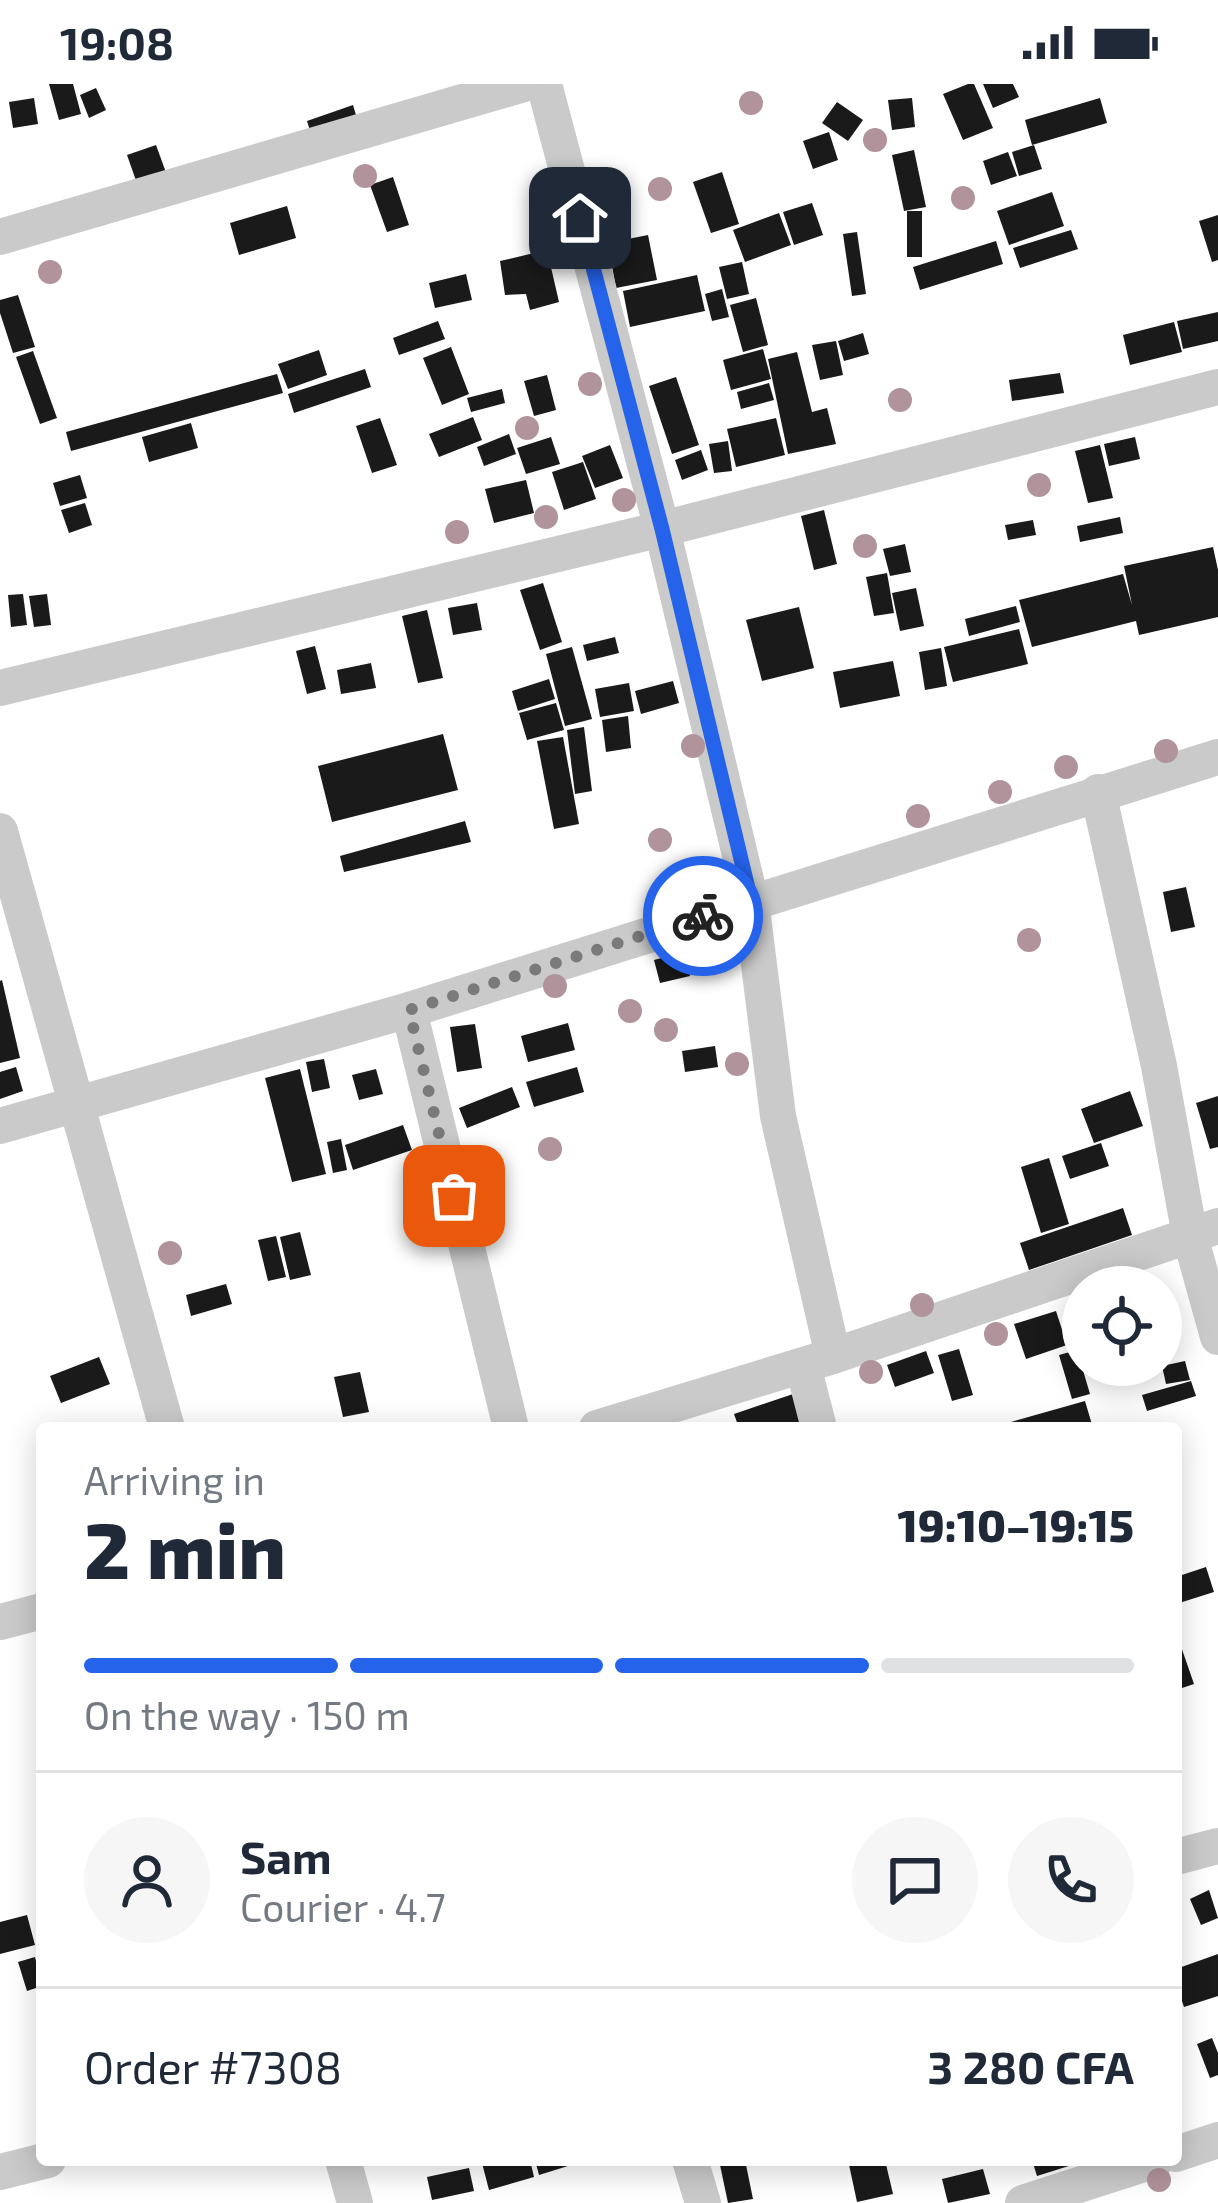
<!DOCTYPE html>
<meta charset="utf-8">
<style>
body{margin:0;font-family:"Exo 2",sans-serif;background:#f6f6f7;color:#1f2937;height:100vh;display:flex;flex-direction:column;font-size:45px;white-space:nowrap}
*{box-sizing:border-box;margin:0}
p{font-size:39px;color:#747a83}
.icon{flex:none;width:66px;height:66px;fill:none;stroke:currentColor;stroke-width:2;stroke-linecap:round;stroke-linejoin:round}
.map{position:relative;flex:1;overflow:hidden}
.sheet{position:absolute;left:36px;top:1338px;width:1146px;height:744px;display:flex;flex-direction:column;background:#fff;border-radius:12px;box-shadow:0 6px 30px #0003}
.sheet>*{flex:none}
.buttons{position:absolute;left:1062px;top:1182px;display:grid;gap:24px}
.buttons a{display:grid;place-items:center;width:120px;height:120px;border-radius:50%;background:#fff;box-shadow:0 6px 30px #0003;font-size:60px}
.pin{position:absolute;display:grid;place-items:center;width:102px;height:102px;color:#fff;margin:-51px;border-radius:24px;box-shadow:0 6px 18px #0006}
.courier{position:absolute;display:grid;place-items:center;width:120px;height:120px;margin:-60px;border:9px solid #2563eb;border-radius:50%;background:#fff;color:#222;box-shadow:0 3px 15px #0007}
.overview em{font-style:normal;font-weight:800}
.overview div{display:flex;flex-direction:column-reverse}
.overview{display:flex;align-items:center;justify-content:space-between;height:204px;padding:0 48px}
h1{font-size:78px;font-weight:800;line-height:90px}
.bar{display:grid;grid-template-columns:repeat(4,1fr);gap:18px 12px;align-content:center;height:144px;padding:0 48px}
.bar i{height:15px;border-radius:9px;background:#e0e1e3}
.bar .on{background:#2563eb}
.bar p{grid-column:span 4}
.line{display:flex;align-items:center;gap:30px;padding:0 48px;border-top:3px solid #e0e1e3}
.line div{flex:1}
.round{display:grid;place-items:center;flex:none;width:126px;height:126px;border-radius:63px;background:#f6f6f7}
.status{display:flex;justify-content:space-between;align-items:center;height:84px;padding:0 60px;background:#fff;direction:ltr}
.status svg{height:33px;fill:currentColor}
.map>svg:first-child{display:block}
.building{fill:#1a1a1a}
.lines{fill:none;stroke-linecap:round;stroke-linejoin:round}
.street{stroke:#cacaca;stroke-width:36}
.tree{fill:#b1949b}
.done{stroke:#7a7a7a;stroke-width:12;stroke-dasharray:0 21.6}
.route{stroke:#2563eb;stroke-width:15}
</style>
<div class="status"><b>19:08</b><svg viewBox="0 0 49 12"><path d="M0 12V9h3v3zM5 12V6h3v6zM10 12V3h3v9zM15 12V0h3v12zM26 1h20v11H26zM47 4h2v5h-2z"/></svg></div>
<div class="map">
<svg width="1218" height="2119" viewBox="0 0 1218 2119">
<rect width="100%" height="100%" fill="#fff"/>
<g class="building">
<polygon points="49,0 73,0 81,30 59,36"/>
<polygon points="968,0 974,0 993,44 963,56 943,10"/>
<polygon points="983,0 1013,0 1019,13 993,24"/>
<polygon points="96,4 106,26 89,34 80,11"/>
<polygon points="34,14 38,40 13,44 9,18"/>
<polygon points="912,14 915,43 892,46 888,16"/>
<polygon points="1100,14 1107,39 1032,61 1025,36"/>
<polygon points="837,18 863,36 848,57 822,39"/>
<polygon points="353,21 359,41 313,56 307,37"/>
<polygon points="829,48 838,76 813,85 803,57"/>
<polygon points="156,61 168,94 139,105 127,71"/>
<polygon points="1034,61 1042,85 1019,92 1012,68"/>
<polygon points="914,66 926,123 904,127 892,71"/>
<polygon points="1008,68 1017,92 991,101 983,77"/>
<polygon points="616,85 625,108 598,120 588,97"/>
<polygon points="722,88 739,140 711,149 693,98"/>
<polygon points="393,93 409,141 387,148 370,101"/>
<polygon points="1052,108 1064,142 1009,161 997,127"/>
<polygon points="812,119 823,151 794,161 783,128"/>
<polygon points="287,122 296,154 239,171 230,139"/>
<rect x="907" y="127" width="15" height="46"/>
<polygon points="779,129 791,161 745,178 733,146"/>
<polygon points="1218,131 1218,176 1212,178 1199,137"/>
<polygon points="1071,146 1078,165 1020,184 1013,164"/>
<polygon points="857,148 866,210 852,212 843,150"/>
<polygon points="648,151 657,196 616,204 608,159"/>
<polygon points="996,157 1003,180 920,206 913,183"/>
<polygon points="547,166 559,218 530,226 526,210 505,211 500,177"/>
<polygon points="742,178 749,210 727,215 719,183"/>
<polygon points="466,190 472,216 435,224 429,199"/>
<polygon points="697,191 705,227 630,243 623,207"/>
<polygon points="722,205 729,233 712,237 705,210"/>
<polygon points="18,211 35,263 13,269 0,229 0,216"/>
<polygon points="756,214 768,261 743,268 730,221"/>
<polygon points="1218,228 1218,257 1183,265 1177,237"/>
<polygon points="438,237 445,255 399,271 393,254"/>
<polygon points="1174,238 1182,268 1130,281 1123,251"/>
<polygon points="863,249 869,270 844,277 838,257"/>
<polygon points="836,257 843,291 820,296 812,261"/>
<polygon points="451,263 469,310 442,321 423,274"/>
<polygon points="763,265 771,295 731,306 723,276"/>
<polygon points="319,266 327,291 288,305 278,280"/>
<polygon points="33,267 57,334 40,340 16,273"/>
<polygon points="797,268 812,328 827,324 836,360 788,370 768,275"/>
<polygon points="365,285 371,303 294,329 288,310"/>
<polygon points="1060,289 1064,309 1012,317 1009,296"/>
<polygon points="277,290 283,309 71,367 66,348"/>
<polygon points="547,291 556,326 534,332 524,297"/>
<polygon points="676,293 699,361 672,370 649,302"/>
<polygon points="769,299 774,316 741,325 737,308"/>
<polygon points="502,305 505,319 471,328 467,314"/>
<polygon points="473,333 482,356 439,373 429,350"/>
<polygon points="380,334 397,381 372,389 356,342"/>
<polygon points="776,334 785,371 736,383 727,345"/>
<polygon points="191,339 198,364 149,378 142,353"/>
<polygon points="509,350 516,370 484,382 477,363"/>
<polygon points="551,353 560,380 526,390 517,364"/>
<polygon points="1135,353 1140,375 1109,382 1104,360"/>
<polygon points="728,357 732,387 714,389 709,360"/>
<polygon points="610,361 623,394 595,404 582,372"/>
<polygon points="1100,361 1113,414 1088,419 1075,367"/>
<polygon points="701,366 708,386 682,396 675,376"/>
<polygon points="583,378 596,415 564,426 552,388"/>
<polygon points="80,391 87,414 60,422 53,399"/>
<polygon points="526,396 534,429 494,439 485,405"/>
<polygon points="85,419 92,441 69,449 61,426"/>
<polygon points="824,426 837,480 814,486 801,432"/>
<polygon points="1120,433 1123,449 1080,458 1077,442"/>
<polygon points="1033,436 1036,451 1008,456 1005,441"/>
<polygon points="905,460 911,488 890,492 883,465"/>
<polygon points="1213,463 1218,486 1218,533 1139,551 1136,537 1032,563 1019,516 1123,490 1132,521 1124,482"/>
<polygon points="887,489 894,529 874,532 866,493"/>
<polygon points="543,499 562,558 540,566 520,506"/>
<polygon points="916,504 924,542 900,547 892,509"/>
<polygon points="23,510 27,541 11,543 8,511"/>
<polygon points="47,510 51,541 34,543 29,512"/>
<polygon points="477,519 482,546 453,551 448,524"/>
<polygon points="1016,522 1020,538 969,552 965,535"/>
<polygon points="799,523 814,584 762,597 746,536"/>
<polygon points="427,526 443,594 418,599 402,532"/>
<polygon points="1019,545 1028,580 953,598 944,563"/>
<polygon points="615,553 619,569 587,577 583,561"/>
<polygon points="315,562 326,605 307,610 296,567"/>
<polygon points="572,563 592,635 565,642 546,570"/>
<polygon points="941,564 947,602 925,606 919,568"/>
<polygon points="893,577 900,612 840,624 833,588"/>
<polygon points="371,579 376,604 341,610 337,586"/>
<polygon points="549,595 555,615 518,627 512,607"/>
<polygon points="673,597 679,619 641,630 635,607"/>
<polygon points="629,599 634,627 600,633 595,605"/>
<polygon points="556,619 564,646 527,656 519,629"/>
<polygon points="628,632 631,664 606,668 602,636"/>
<polygon points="584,643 592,707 575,710 567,646"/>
<polygon points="443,650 458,706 332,738 318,682"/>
<polygon points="563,653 579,740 554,745 537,657"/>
<polygon points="465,737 471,758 344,788 340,772"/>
<polygon points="1186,803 1195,843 1171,848 1163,808"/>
<polygon points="684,868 690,892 660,899 654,876"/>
<polygon points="2,896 20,974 0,979 0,897"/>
<polygon points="568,939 575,966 528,978 521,952"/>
<polygon points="475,940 482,984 457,988 450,943"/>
<polygon points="715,962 718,983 685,988 682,967"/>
<polygon points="324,975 330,1004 312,1008 306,978"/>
<polygon points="16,983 23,1007 0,1015 0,988"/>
<polygon points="577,983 584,1008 534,1023 526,998"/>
<polygon points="300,985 326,1090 292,1098 265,994"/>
<polygon points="376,985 383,1010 359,1016 352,991"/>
<polygon points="512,1003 520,1023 467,1044 459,1024"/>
<polygon points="1130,1007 1143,1042 1094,1059 1081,1025"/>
<polygon points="1218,1012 1218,1063 1210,1065 1196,1019"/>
<polygon points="403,1041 412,1066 353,1086 345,1061"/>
<polygon points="341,1055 347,1086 333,1089 327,1058"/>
<polygon points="1101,1059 1109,1082 1070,1095 1062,1072"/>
<polygon points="1049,1074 1069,1140 1041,1149 1021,1083"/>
<polygon points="1123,1124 1132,1151 1029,1186 1020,1159"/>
<polygon points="300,1148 311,1191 290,1196 280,1153"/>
<polygon points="276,1152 286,1193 268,1197 258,1156"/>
<polygon points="226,1200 232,1220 191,1232 186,1211"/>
<polygon points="1056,1227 1067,1261 1026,1275 1014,1240"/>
<polygon points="959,1265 973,1311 952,1317 938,1271"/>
<polygon points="1077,1266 1090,1310 1072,1315 1059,1271"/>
<polygon points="926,1267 934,1289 895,1303 887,1281"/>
<polygon points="99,1273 110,1300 61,1319 50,1292"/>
<polygon points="1185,1277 1190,1296 1166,1300 1162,1282"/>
<polygon points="360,1288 369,1328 343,1333 334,1293"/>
<polygon points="1191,1297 1196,1312 1147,1327 1142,1311"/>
<polygon points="793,1310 805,1344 739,1344 734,1330"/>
<polygon points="1085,1317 1093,1344 993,1344 993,1343"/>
<polygon points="1206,1483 1214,1508 1176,1520 1176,1493"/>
<polygon points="1176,1548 1194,1600 1176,1606"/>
<polygon points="1209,1806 1218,1834 1201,1841 1190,1815"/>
<polygon points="27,1831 35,1861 0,1870 0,1838"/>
<polygon points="1218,1870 1218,1912 1184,1923 1176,1900 1176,1885"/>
<polygon points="35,1873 42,1902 27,1907 18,1878"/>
<polygon points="1212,1954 1218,1969 1218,1991 1210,1994 1197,1960"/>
<polygon points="493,2076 530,2076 534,2093 489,2106 482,2079"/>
<polygon points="535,2076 584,2076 584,2077 539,2091"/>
<polygon points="745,2076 753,2115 728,2119 720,2081"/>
<polygon points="848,2076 885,2076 893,2110 857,2118"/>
<polygon points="1032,2076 1071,2076 1072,2081 1037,2092"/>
<polygon points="469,2084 474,2107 432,2116 427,2093"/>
<polygon points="983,2085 990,2110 948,2119 942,2095"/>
</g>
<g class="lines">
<g class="street">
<polyline points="544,0 662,445 751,817 778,1032 833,1272"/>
<polyline points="0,153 524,0"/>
<polyline points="0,604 662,445 1218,303"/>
<polyline points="1098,708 1159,982 1190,1152 1218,1253"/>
<polyline points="0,747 167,1344"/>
<polyline points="409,926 511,1344"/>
<polyline points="0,1042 409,926 1218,673"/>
<polyline points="803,1282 819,1344"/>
<polyline points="597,1344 833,1272 1218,1142"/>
<polyline points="0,1538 42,1527"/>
<polyline points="1176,1773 1218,1762"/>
<polyline points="1176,2070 1218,2056"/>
<polyline points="343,2076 355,2119"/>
<polyline points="690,2076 703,2119"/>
<polyline points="0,2088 48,2076"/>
<polyline points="1023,2119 1156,2076"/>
</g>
</g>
<g class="tree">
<circle cx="751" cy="19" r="12"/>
<circle cx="875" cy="56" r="12"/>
<circle cx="365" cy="92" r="12"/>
<circle cx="660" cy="105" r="12"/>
<circle cx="963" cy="114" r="12"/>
<circle cx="50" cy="188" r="12"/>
<circle cx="590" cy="300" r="12"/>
<circle cx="900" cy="316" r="12"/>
<circle cx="527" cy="344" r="12"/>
<circle cx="1039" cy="401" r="12"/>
<circle cx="624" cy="416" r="12"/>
<circle cx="546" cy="433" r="12"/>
<circle cx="457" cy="448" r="12"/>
<circle cx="865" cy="462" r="12"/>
<circle cx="693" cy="662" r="12"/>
<circle cx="1166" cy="667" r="12"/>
<circle cx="1066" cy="683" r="12"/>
<circle cx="1000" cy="708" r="12"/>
<circle cx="918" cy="732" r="12"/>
<circle cx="660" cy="756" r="12"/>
<circle cx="665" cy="822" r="12"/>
<circle cx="1029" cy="856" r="12"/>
<circle cx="713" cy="874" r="12"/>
<circle cx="555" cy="902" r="12"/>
<circle cx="630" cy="927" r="12"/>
<circle cx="666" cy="946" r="12"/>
<circle cx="737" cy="980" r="12"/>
<circle cx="550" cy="1065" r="12"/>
<circle cx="170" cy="1169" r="12"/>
<circle cx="922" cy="1221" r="12"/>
<circle cx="996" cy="1250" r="12"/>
<circle cx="871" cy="1288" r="12"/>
<circle cx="1159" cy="2096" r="12"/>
</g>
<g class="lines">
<polyline class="done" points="454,1112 409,926 703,832"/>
<polyline class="route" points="580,134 662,445 751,817 703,832"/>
</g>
</svg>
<div class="buttons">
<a><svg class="icon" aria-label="locate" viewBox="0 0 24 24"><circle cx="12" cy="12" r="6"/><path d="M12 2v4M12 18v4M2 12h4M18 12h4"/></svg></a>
</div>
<div class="pin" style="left:454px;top:1112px;background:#ea580c"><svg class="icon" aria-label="bag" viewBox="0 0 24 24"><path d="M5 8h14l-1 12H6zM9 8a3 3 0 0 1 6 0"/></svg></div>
<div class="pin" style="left:580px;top:134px;background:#1f2937"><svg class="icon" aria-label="home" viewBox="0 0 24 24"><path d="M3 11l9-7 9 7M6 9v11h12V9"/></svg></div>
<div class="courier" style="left:703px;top:832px"><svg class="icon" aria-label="bike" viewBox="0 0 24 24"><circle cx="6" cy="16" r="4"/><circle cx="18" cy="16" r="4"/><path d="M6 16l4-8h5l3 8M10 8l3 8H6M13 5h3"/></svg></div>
<section class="sheet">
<div class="overview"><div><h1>2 min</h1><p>Arriving in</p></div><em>19:10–19:15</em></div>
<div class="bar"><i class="on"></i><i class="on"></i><i class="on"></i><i></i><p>On the way · 150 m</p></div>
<div class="line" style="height:216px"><a class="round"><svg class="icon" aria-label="person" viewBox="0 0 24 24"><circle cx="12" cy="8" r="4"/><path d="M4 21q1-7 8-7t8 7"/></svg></a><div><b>Sam</b><p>Courier · 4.7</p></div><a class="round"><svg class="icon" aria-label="chat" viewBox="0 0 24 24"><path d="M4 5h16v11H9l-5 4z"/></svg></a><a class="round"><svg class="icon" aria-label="phone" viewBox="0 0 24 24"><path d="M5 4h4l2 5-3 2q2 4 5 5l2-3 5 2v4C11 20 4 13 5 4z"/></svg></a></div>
<div class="line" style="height:156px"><div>Order #7308</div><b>3 280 CFA</b></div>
</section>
</div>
